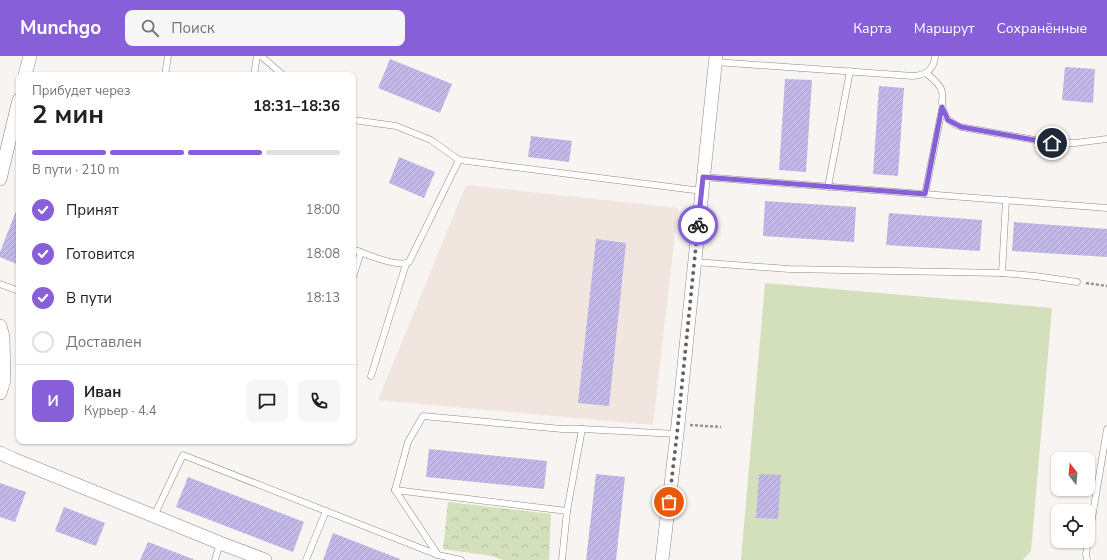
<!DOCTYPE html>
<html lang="ru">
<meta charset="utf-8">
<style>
body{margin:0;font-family:"Nunito Sans",sans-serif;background:#f6f6f6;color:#202124;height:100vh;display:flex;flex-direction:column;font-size:15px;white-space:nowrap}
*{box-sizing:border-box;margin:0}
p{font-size:13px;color:#757577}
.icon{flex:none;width:22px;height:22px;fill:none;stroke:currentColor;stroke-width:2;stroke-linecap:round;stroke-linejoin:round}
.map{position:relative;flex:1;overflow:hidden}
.details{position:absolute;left:16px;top:16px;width:340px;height:372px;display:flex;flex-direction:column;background:#fff;border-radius:8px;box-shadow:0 1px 3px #0004}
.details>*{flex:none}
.needle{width:26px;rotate:344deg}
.controls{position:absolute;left:1051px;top:396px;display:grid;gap:8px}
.controls a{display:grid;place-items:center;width:44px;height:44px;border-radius:8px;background:#fff;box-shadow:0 1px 3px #0004;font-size:20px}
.pin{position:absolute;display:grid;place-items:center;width:34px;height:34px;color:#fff;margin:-17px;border:2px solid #fff;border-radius:50%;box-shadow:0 1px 4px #0007}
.courier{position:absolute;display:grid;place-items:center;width:40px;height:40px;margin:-20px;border:3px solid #875fd9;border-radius:50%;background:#fff;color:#222;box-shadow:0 1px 5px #0007}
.headline em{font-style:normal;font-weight:700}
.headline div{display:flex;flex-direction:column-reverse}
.headline{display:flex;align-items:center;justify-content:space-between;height:68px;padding:0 16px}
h1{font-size:26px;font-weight:700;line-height:30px}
.bar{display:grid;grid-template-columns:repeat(4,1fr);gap:6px 4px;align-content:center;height:48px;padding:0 16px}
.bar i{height:5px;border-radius:3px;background:#e0e0e0}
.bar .on{background:#875fd9}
.bar p{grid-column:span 4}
.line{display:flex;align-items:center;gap:10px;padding:0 16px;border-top:1px solid #e0e0e0}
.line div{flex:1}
.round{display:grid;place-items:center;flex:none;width:42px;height:42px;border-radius:8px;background:#f6f6f6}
ol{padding:0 16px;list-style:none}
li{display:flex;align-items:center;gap:12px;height:44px}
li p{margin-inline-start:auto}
li .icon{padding:4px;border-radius:50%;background:#875fd9;color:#fff;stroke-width:4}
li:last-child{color:#757577}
li i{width:22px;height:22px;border:2px solid #e0e0e0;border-radius:50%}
header{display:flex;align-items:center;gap:24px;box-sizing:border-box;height:56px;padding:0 20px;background:#875fd9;color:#fff}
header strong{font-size:19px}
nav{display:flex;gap:22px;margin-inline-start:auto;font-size:14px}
.search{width:280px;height:36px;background:#f6f6f6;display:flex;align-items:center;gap:10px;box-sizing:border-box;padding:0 14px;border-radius:8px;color:#757577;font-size:15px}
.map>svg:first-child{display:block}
.built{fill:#f1e5e0}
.park{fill:url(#park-crowns)}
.pitch{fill:#d3e0bb}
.building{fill:url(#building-hatch)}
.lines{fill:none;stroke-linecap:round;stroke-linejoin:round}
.service-casing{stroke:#8d8a88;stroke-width:7}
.minor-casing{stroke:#8d8a88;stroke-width:14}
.path{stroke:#969392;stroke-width:2.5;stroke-dasharray:3 2;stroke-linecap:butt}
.service{stroke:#fff;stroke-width:6}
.minor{stroke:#fff;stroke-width:13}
.done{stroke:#656362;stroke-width:4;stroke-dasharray:0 7.2}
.route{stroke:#875fd9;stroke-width:5}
</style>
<header>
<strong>Munchgo</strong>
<div class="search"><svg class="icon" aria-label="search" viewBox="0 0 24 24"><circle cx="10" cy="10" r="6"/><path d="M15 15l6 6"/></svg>Поиск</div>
<nav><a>Карта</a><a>Маршрут</a><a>Сохранённые</a></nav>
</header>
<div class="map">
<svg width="1107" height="504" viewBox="0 0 1107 504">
<defs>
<pattern id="park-crowns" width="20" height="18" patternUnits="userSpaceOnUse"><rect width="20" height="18" fill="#d3e0bb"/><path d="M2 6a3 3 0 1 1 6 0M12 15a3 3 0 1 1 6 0" fill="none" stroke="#b4bfa0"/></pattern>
<pattern id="building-hatch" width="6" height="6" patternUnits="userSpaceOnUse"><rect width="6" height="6" fill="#c2b9e8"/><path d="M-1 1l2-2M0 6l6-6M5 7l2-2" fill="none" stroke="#a69ec6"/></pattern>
</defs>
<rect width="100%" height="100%" fill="#f8f4f2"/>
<polygon class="built" points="466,129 678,152 653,369 378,344"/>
<polygon class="park" points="448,446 551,458 549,504 503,504 492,500 443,493"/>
<polygon class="pitch" points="765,227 1052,252 1031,495 1023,504 741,504"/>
<g class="building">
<polygon points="390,3 452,28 440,57 378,32"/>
<polygon points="1065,11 1095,13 1093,47 1062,44"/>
<polygon points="785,23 812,24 806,116 779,114"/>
<polygon points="879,30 904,32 898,120 873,118"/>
<polygon points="531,80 572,85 569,106 528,101"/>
<polygon points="399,101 435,116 424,142 389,127"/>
<polygon points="765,145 856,151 854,186 763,180"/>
<polygon points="18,150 19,150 19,209 0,201 0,196"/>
<polygon points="889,157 982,164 980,195 886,189"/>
<polygon points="1014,166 1107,173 1107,201 1012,195"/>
<polygon points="596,183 626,187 609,350 578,347"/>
<polygon points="429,393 547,405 544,433 426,421"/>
<polygon points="596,418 625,421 616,504 586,504"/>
<polygon points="759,418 781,419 778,463 756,462"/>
<polygon points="188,421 304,466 293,496 176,451"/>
<polygon points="0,427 26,436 15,466 0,461"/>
<polygon points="64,451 105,467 96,490 55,475"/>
<polygon points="333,477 400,503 400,504 323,504"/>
<polygon points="148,486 193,503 193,504 140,504"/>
</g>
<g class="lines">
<defs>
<g id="service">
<polyline points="261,0 283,19"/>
<path d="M715 6 913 20C926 19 934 14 935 0"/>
<path d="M926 17C932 22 941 29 942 36 943 39 942 43 942 46 943 60 948 66 961 71L1052 87H1075L1107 83"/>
<polyline points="165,19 168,0"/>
<polyline points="254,19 257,0"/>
<polyline points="353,64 396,70 431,84 459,104 702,135"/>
<polyline points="703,121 1107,152"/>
<polyline points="828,131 850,15"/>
<polyline points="925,138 942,53"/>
<path d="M353 193C364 198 400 212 409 206L459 104"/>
<polyline points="695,206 789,213 1002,217 1006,144"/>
<polyline points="1002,217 1035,220 1077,226"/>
<polyline points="353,221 361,196"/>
<polyline points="0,228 19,235"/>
<polyline points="371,320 406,208"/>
<polyline points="395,434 438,499 461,504"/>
<polyline points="567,455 582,373"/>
<polyline points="154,460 183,399 438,499"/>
<polyline points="215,504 220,487"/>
<polyline points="306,504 326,455"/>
<polyline points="562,504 567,455 395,434 408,386 423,360 562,373 582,373 677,378"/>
<polyline points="1087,504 1086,498 1107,373"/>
</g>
<g id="minor">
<polyline points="25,19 30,0"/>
<polyline points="0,123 19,44"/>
<polyline points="0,270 3,281 4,324 0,337"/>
<polyline points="0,397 13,403 154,460 220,487 265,504"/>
<polyline points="662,504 677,378 716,0"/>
</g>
</defs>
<use href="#service" class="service-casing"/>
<use href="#minor" class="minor-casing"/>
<g class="path">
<polyline points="1086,227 1107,230"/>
<polyline points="690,369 721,371"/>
</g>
<use href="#service" class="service"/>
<use href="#minor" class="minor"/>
</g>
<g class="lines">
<polyline class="done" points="669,446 677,378 698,169"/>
<polyline class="route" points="698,169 703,121 925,138 942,51 948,64 961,71 1052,87"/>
</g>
</svg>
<div class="controls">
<a><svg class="needle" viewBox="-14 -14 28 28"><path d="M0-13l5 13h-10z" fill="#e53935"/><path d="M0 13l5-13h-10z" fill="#757577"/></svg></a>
<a><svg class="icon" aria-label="locate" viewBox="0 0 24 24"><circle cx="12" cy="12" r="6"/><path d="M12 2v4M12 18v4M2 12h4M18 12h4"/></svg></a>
</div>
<div class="pin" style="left:669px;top:446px;background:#ea580c"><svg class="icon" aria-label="bag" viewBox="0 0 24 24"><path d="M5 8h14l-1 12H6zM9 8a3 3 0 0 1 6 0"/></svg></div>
<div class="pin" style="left:1052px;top:87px;background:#1f2937"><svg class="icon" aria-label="home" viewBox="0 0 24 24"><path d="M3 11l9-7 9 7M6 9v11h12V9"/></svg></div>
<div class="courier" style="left:698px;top:169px"><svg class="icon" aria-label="bike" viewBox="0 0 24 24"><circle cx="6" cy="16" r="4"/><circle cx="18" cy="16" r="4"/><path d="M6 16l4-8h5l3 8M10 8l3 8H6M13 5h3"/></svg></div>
<section class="details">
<div class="headline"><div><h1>2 мин</h1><p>Прибудет через</p></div><em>18:31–18:36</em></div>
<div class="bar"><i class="on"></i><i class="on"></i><i class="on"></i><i></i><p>В пути · 210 m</p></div>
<ol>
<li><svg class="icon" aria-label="check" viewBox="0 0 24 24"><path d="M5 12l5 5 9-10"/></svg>Принят<p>18:00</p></li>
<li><svg class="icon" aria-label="check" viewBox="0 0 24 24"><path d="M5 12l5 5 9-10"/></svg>Готовится<p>18:08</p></li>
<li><svg class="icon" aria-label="check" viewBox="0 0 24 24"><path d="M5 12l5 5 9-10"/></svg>В пути<p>18:13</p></li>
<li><i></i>Доставлен</li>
</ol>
<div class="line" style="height:72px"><b class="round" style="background:#875fd9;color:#fff">И</b><div><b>Иван</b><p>Курьер · 4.4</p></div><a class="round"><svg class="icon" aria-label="chat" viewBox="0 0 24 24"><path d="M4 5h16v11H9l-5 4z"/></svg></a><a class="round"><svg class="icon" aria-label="phone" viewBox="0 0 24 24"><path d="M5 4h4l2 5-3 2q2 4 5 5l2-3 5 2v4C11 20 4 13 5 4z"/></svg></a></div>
</section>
</div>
